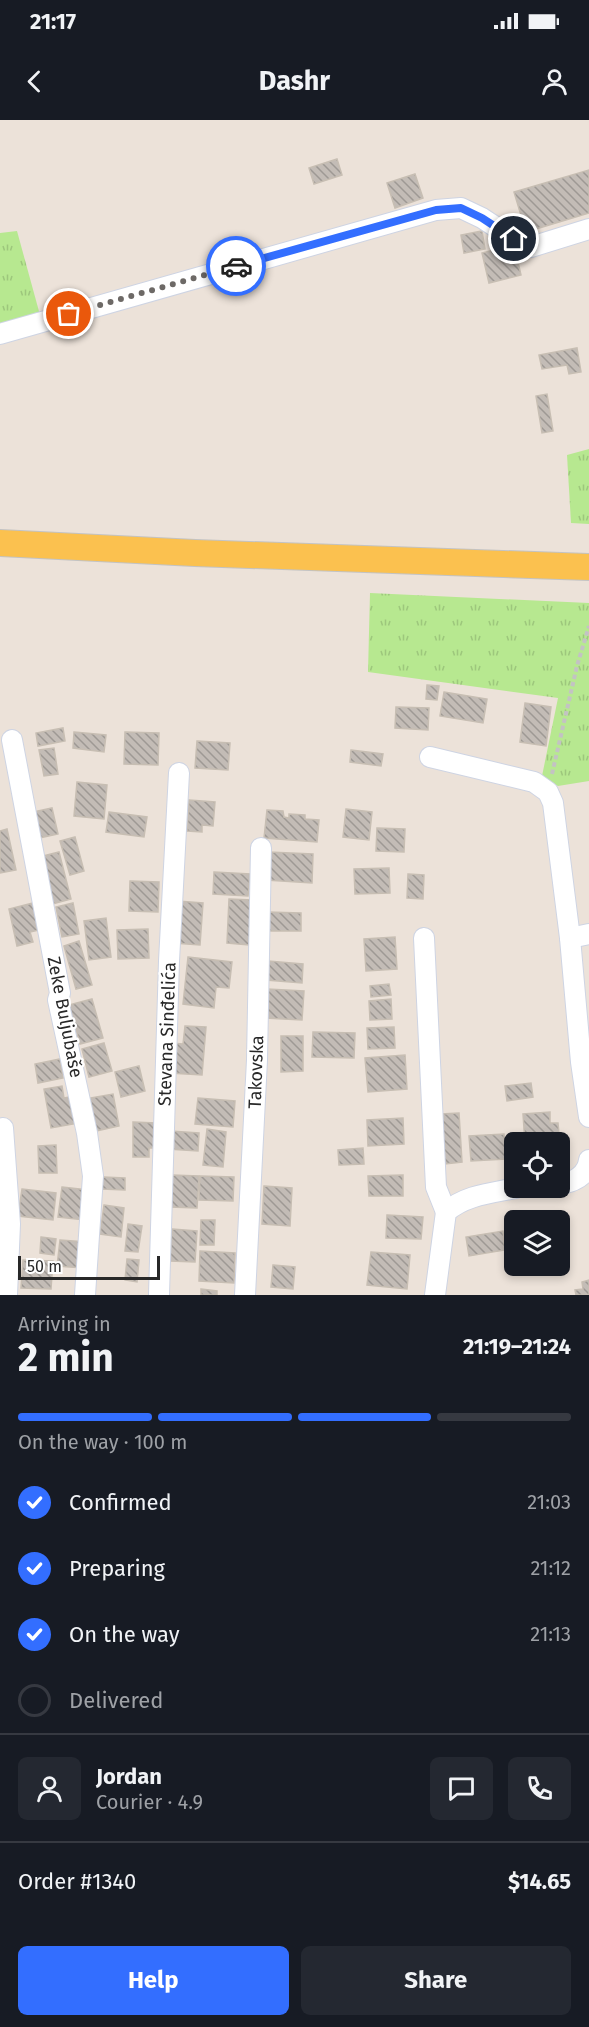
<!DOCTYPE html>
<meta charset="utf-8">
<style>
body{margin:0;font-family:"Fira Sans",sans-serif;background:#242831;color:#f1f3f6;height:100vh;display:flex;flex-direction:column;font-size:22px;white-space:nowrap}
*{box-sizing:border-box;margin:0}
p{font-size:20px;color:#9ea1a6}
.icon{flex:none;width:33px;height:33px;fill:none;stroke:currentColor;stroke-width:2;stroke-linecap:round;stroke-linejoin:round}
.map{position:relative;height:1175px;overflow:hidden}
.details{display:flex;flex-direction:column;background:#171b24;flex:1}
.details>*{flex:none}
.tools{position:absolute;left:504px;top:1012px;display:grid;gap:12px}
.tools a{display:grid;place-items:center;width:66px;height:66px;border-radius:9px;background:#171b24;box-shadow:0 3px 9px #0003;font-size:30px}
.scale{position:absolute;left:18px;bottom:15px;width:142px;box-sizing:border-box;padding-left:6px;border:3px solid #282828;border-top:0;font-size:16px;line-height:21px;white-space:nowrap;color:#282828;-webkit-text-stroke:4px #fff;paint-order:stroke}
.pin{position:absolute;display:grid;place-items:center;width:51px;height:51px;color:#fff;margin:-26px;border:3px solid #fff;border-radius:50%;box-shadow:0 2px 6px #0007}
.courier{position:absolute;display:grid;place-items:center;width:60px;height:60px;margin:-30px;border:4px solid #336eff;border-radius:50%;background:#fff;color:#222;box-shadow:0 2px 8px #0007}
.summary em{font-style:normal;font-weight:700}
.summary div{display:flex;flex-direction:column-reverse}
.summary{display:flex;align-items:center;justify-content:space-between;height:102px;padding:0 18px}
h1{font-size:39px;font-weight:700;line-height:45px}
.bar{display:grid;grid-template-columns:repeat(4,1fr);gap:9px 6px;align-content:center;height:72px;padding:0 18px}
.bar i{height:8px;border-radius:4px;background:#363941}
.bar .current{background:#336eff}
.bar p{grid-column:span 4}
.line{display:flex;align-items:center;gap:15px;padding:0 18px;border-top:2px solid #363941}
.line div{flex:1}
.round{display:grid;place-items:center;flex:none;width:63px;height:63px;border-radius:9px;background:#242831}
ol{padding:0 18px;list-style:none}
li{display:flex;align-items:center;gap:18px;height:66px}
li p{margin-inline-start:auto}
li .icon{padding:6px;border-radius:50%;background:#336eff;color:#fff;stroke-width:4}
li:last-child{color:#9ea1a6}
li i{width:33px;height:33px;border:3px solid #363941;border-radius:50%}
.primary-button{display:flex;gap:12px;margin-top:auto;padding:12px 18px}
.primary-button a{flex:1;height:69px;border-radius:9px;background:#336eff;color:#fff;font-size:24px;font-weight:700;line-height:69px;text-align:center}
.primary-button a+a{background:#242831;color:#f1f3f6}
.status{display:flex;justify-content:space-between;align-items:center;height:42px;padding:0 30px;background:#171b24;direction:ltr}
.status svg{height:16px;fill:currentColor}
header{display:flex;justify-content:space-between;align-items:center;height:78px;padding:0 18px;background:#171b24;font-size:27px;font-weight:700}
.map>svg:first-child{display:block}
.grass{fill:url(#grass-tufts)}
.building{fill:url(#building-back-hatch);stroke:#c7beb3;stroke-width:1.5}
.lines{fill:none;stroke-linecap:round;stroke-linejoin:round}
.minor-casing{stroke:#ced4e3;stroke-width:22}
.major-casing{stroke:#c3c3c3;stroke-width:28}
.path{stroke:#c3c3c3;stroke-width:4;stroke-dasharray:4.5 3;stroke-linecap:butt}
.minor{stroke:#fff;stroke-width:20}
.major{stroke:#fbc14f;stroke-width:26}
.done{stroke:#6d6966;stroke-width:6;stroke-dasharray:0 10.8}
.route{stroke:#336eff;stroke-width:8}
.labels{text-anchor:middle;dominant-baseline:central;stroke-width:4.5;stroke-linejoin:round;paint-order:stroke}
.street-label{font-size:18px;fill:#282828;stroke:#fff}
</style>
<div class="status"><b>21:17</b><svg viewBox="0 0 49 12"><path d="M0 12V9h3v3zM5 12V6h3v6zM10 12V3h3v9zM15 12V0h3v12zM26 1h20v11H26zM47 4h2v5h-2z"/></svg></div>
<header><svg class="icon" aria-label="back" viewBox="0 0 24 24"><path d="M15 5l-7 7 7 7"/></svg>Dashr<svg class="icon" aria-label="person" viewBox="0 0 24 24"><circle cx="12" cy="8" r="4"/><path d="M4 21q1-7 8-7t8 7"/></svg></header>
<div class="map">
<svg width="589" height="1175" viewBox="0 0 589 1175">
<defs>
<pattern id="grass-tufts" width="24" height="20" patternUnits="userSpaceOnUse" patternTransform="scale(1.5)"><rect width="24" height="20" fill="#b7e890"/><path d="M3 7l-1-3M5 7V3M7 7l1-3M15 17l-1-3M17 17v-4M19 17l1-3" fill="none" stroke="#9dc77c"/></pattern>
<pattern id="building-back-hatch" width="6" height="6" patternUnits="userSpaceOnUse" patternTransform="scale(1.5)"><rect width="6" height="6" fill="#c3bcb6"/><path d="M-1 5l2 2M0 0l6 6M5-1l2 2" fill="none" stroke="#9e9994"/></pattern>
</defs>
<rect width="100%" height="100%" fill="#ece2d9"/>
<g class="grass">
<polygon points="17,111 40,195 0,206 0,113"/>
<polygon points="589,329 589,404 571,403 567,335"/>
<polygon points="370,473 589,483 589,661 558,666 542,656 558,578 368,552"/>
</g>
<g class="building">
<polygon points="337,39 342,55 314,64 309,48"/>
<polygon points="589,50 589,93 526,112 514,72"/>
<polygon points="415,54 423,78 395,88 387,63"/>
<polygon points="482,111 485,129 464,133 461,115"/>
<polygon points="514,125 521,155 489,163 482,133"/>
<polygon points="577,228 581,252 569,254 567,245 542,249 539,235"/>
<polygon points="547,274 553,311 542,313 536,276"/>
<polygon points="427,565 439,566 437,580 426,579"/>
<polygon points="444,572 487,579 483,603 440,596"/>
<polygon points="525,583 551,587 546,626 520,622"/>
<polygon points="396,587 429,588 428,610 395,608"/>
<polygon points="63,608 65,621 38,626 36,613"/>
<polygon points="74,612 106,615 104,632 73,628"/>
<polygon points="125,612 159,613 158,645 124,644"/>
<polygon points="197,621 230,623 228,650 195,648"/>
<polygon points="54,628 58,654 44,656 39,630"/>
<polygon points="351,630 383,634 381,646 350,642"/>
<polygon points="77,662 107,665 104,699 74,696"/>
<polygon points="189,680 215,682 213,706 202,705 202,712 187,711"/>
<polygon points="52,688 58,714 39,718 33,692"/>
<polygon points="346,689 372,692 369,720 343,717"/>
<polygon points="267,690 283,691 284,697 289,698 289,694 305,695 305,699 319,700 317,722 264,718"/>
<polygon points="109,692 147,697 144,717 106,712"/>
<polygon points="377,708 405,709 404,732 376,731"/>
<polygon points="7,709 16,750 0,753 0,711"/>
<polygon points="75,717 84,751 70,755 60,721"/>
<polygon points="59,732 71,779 52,784 39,737"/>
<polygon points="268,732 313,734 312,763 266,760"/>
<polygon points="389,748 390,773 355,774 354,749"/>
<polygon points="214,752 250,754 248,776 213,774"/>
<polygon points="408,754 424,755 423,779 407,778"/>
<polygon points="130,761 159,762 158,792 129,791"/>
<polygon points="229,779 252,780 249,825 227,823"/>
<polygon points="177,781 203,783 200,825 174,823"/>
<polygon points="33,783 39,810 30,812 33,822 17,826 9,789"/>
<polygon points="73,783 79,814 62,817 56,787"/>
<polygon points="267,792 301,793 301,811 266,811"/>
<polygon points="106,798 111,837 89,840 84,801"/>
<polygon points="148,809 149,838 118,839 117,810"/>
<polygon points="395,817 397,849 366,851 364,819"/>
<polygon points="79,821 92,865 76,869 64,826"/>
<polygon points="188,837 232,842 229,868 216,867 214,888 183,884"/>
<polygon points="268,841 303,844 302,863 266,860"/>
<polygon points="389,864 391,875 371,877 370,866"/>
<polygon points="267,869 304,871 302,900 265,898"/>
<polygon points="92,879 103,918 80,924 69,885"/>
<polygon points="391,879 392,899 370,900 369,881"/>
<polygon points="185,906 206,907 202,955 170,953 172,923 183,924"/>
<polygon points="394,907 395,928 368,929 367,908"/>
<polygon points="313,912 355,913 354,938 312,937"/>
<polygon points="281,916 303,916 303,951 281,952"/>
<polygon points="104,923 112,951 89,957 82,929"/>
<polygon points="405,935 407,969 368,972 365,938"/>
<polygon points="60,939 63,958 38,963 35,944"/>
<polygon points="139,946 145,971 121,977 115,952"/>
<polygon points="531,963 533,977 507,981 505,966"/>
<polygon points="62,966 64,978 75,976 79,1003 51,1008 44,969"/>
<polygon points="113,974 119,1006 96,1011 90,978"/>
<polygon points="198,978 235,981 233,1007 195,1004"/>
<polygon points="550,992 550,1003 558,1003 560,1025 560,1023 525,1023 523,994"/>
<polygon points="459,993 462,1042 445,1044 441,994"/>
<polygon points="403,998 404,1024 368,1026 367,1000"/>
<polygon points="133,1002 156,1003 156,1028 149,1028 149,1037 133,1037"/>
<polygon points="207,1009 226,1012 223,1047 203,1045"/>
<polygon points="170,1011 199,1013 198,1031 168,1029"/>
<polygon points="504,1014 506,1039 471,1041 469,1016"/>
<polygon points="56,1025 57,1053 39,1053 38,1026"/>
<polygon points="363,1028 364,1044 339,1045 338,1030"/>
<polygon points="171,1055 199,1056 197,1088 170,1087"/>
<polygon points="403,1055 403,1076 369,1076 368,1056"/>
<polygon points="200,1056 234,1057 233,1081 199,1080"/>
<polygon points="103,1057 125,1058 125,1070 102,1069"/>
<polygon points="264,1066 292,1068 290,1106 262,1104"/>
<polygon points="62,1067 88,1070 85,1100 58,1097"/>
<polygon points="22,1069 56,1073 53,1100 18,1096"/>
<polygon points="104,1085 124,1088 121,1117 100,1114"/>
<polygon points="387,1095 423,1097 421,1119 386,1118"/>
<polygon points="201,1100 215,1100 214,1125 200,1125"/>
<polygon points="128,1104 142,1106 138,1132 125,1131"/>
<polygon points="172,1109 197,1111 195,1142 170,1141"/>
<polygon points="503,1111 505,1130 469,1136 466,1117"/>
<polygon points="41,1117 56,1119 54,1135 40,1133"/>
<polygon points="60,1120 86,1122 83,1148 57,1146"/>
<polygon points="200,1131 235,1133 234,1163 199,1161"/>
<polygon points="371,1132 410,1135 407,1169 367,1165"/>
<polygon points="127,1139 139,1140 137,1162 125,1160"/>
<polygon points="23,1140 53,1141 51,1169 21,1168"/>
<polygon points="273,1145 295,1147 293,1169 271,1167"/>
<polygon points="589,1160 589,1175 576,1175 575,1170 583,1169 582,1162"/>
<polygon points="201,1169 217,1171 217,1175 201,1175"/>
</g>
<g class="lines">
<defs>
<g id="minor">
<polyline points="0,214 436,90 461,88 482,98 514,119 531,127 589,109"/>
<polyline points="12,620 60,873 58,880 87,1013 93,1056 85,1175"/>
<polyline points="430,637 534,662 548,672 553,683 570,818 581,942 589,997"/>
<polyline points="424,818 436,1067 446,1092"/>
<polyline points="570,818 589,814"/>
<polyline points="3,1008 10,1104 7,1175"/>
<path d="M560 1064C574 1062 587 1056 589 1040"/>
<polyline points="159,1175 169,841 179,653"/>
<polyline points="245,1175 257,940 261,728"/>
<path d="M435 1175 446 1092C465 1075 492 1073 516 1068"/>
</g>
<polyline id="major" points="0,423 195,433 589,447"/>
</defs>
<use href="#minor" class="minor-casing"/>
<use href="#major" class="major-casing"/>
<polyline class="path" points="552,654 577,546 589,506"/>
<use href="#minor" class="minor"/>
<use href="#major" class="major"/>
</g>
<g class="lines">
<polyline class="done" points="69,194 236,146"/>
<polyline class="route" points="236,146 436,90 461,88 482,98 514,119"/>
</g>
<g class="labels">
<g class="street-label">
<text transform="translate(65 897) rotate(79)">Zeke Buljubaše</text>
<text transform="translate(167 914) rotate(-88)">Stevana Sinđelića</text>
<text transform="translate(256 952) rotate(-88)">Takovska</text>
</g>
</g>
</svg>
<div class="tools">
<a><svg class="icon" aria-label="locate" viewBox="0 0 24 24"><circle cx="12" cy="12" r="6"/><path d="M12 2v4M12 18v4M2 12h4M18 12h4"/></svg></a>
<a><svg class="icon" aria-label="layers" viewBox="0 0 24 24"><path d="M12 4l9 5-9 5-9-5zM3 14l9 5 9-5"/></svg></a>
</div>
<div class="scale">50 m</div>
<div class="pin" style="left:69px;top:194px;background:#ea580c"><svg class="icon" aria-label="bag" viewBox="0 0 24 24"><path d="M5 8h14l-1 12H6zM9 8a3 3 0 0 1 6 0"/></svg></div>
<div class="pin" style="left:514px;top:119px;background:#1f2937"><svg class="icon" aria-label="home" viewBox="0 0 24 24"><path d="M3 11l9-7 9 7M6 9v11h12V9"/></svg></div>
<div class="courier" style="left:236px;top:146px"><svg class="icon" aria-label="car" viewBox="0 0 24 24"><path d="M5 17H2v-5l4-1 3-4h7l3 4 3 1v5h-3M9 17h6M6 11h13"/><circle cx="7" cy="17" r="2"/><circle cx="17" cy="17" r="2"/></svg></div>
</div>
<section class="details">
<div class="summary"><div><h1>2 min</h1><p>Arriving in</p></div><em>21:19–21:24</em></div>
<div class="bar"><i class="current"></i><i class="current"></i><i class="current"></i><i></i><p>On the way · 100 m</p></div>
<ol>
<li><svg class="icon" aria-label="check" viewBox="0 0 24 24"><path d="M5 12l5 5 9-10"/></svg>Confirmed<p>21:03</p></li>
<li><svg class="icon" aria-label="check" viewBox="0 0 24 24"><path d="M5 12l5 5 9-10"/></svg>Preparing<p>21:12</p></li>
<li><svg class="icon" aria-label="check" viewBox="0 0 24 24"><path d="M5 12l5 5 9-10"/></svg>On the way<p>21:13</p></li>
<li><i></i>Delivered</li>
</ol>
<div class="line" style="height:108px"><a class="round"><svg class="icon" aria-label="person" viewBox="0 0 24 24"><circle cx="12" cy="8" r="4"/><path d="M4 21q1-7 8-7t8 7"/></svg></a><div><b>Jordan</b><p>Courier · 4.9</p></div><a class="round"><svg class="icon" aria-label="chat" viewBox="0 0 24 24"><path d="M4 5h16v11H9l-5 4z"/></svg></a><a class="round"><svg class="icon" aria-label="phone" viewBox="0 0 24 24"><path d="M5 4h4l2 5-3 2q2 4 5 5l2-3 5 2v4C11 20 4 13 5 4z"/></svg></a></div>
<div class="line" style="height:78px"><div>Order #1340</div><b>$14.65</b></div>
<div class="primary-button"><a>Help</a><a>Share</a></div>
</section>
